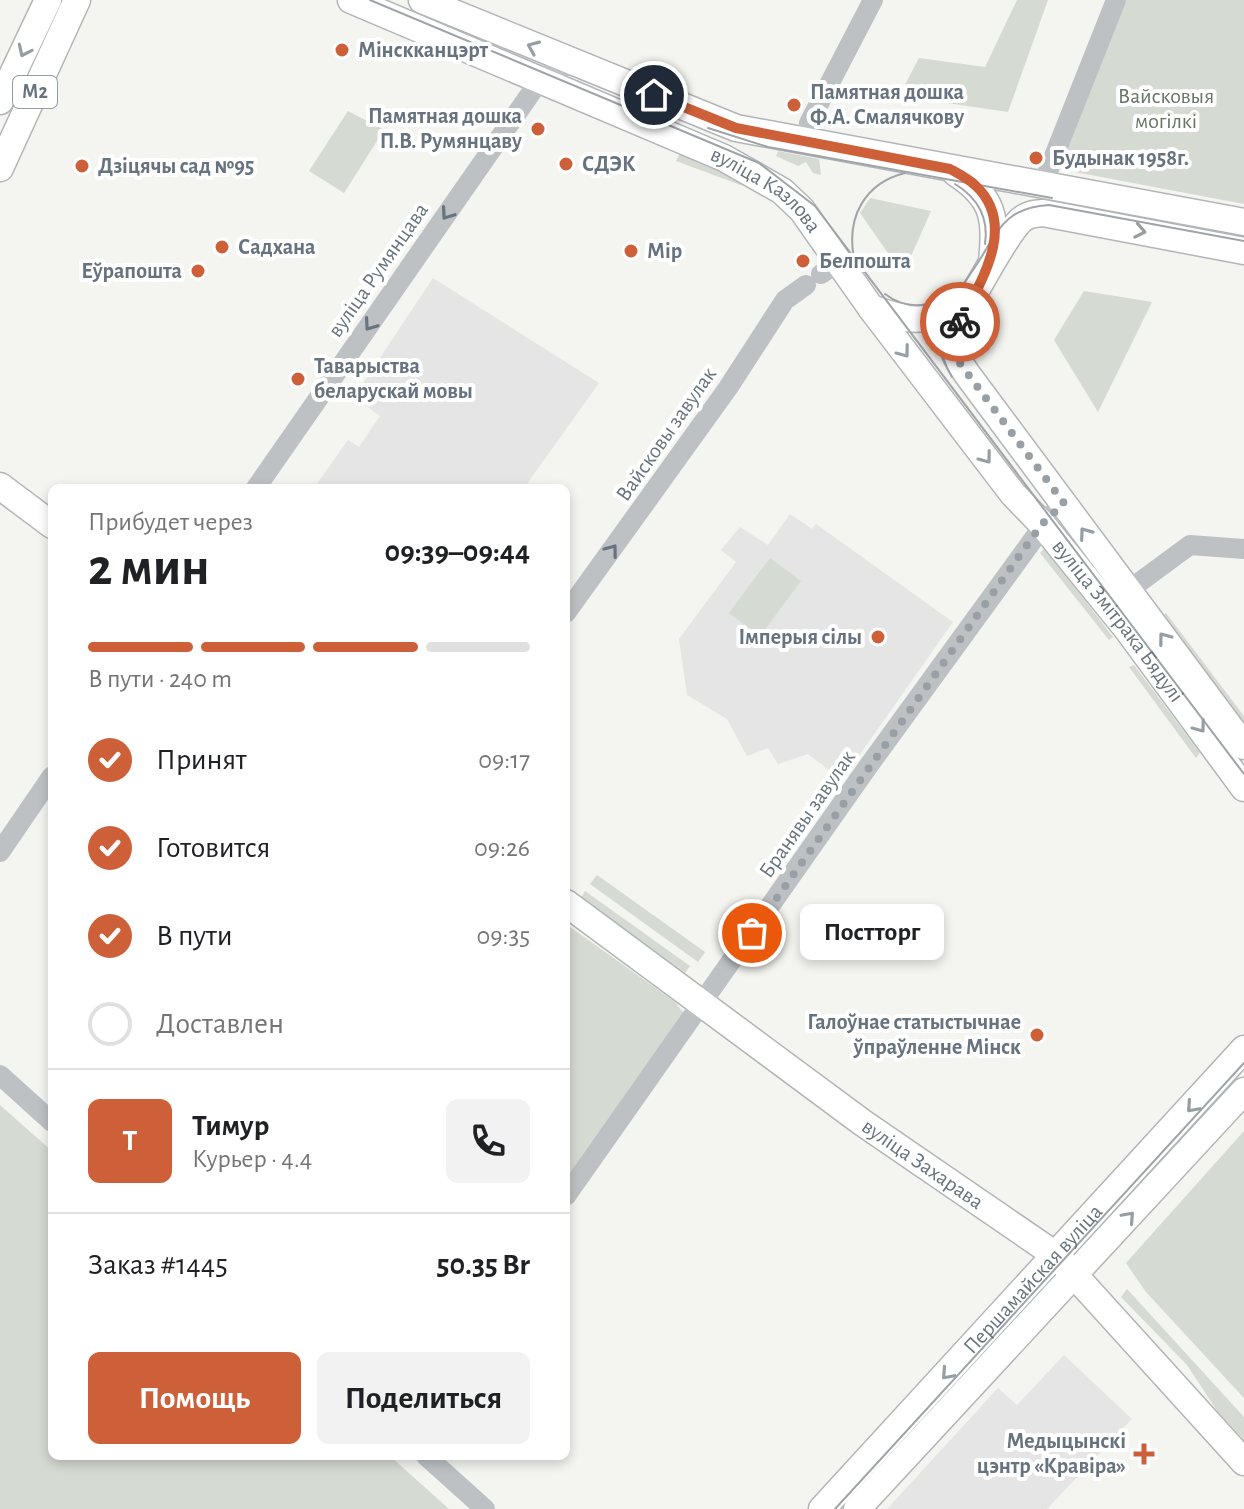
<!DOCTYPE html>
<html lang="ru">
<meta charset="utf-8">
<style>
body{margin:0;font-family:"Alegreya Sans",sans-serif;background:#f2f2f2;color:#202124;height:100vh;display:flex;flex-direction:column;font-size:30px;white-space:nowrap}
*{box-sizing:border-box;margin:0}
p{font-size:26px;color:#757577}
.icon{flex:none;width:44px;height:44px;fill:none;stroke:currentColor;stroke-width:2;stroke-linecap:round;stroke-linejoin:round}
.map{position:relative;flex:1;overflow:hidden}
.details{position:absolute;left:48px;top:484px;width:522px;height:976px;display:flex;flex-direction:column;background:#fff;border-radius:12px;box-shadow:0 4px 12px #0003}
.details>*{flex:none}
.pin{position:absolute;display:grid;place-items:center;width:68px;height:68px;color:#fff;margin:-34px;border:4px solid #fff;border-radius:50%;box-shadow:0 2px 8px #0007}
.courier{position:absolute;display:grid;place-items:center;width:80px;height:80px;margin:-40px;border:6px solid #cd6038;border-radius:50%;background:#fff;color:#222;box-shadow:0 2px 10px #0007}
.bubble{position:absolute;height:56px;border-radius:12px;background:#fff;box-shadow:0 4px 12px #0003;font-size:26px;font-weight:700;line-height:56px;text-align:center}
.overview em{font-style:normal;font-weight:700}
.overview div{display:flex;flex-direction:column-reverse}
.overview{display:flex;align-items:center;justify-content:space-between;height:136px;padding:0 40px}
h1{font-size:52px;font-weight:700;line-height:60px}
.bar{display:grid;grid-template-columns:repeat(4,1fr);gap:12px 8px;align-content:center;height:96px;padding:0 40px}
.bar i{height:10px;border-radius:6px;background:#e0e0e0}
.bar .active{background:#cd6038}
.bar p{grid-column:span 4}
.line{display:flex;align-items:center;gap:20px;padding:0 40px;border-top:2px solid #e0e0e0}
.line div{flex:1}
.round{display:grid;place-items:center;flex:none;width:84px;height:84px;border-radius:12px;background:#f2f2f2}
ol{padding:0 40px;list-style:none}
li{display:flex;align-items:center;gap:24px;height:88px}
li p{margin-inline-start:auto}
li .icon{padding:8px;border-radius:50%;background:#cd6038;color:#fff;stroke-width:4}
li:last-child{color:#757577}
li i{width:44px;height:44px;border:4px solid #e0e0e0;border-radius:50%}
.cta{display:flex;gap:16px;margin-top:auto;padding:16px 40px}
.cta a{flex:1;height:92px;border-radius:12px;background:#cd6038;color:#fff;font-size:32px;font-weight:700;line-height:92px;text-align:center}
.cta a+a{background:#f2f2f2;color:#202124}
.map>svg:first-child{display:block}
.built{fill:#e4e5e4}
.green{fill:#d5dad2}
.lines{fill:none;stroke-linecap:round;stroke-linejoin:round}
.major-casing{stroke:#b1b5b8;stroke-width:29}
.minor{stroke:#bec1c4;stroke-width:20}
.major{stroke:#fff;stroke-width:26}
.tram{stroke:#9fa4a9;stroke-width:2}
.oneway{stroke:#959da5}
.oneway2{stroke:#67737e}
.done{stroke:#98a0a6;stroke-width:8;stroke-dasharray:0 14.4}
.route{stroke:#cd6038;stroke-width:10}
.poi-dot{fill:#cd6038;stroke:#fff;stroke-width:3}
.labels{text-anchor:middle;dominant-baseline:central;stroke-width:8;stroke-linejoin:round;paint-order:stroke}
.shield{fill:#fff;stroke:#959da5;stroke-width:2}
.shield-label{font-size:20px;font-weight:bold;fill:#67737e}
.poi-label{font-size:22px;font-weight:bold;fill:#67737e;stroke:#fff;text-anchor:start}
.park-label{font-size:22px;fill:#677664;stroke:#fff}
.street-label{font-size:22px;fill:#67737e;stroke:#fff}
</style>
<div class="map">
<svg width="1244" height="1509" viewBox="0 0 1244 1509">
<rect width="100%" height="100%" fill="#f4f4f1"/>
<g class="built">
<polygon points="433,278 599,383 524,488 314,488 348,440 359,447 380,416 354,397"/>
<polygon points="790,514 812,529 816,524 953,622 842,780 808,754 778,764 768,748 747,756 727,719 687,695 679,639 736,562 721,550 740,527 768,545"/>
<polygon points="1064,1355 1132,1419 1047,1509 887,1509 998,1388 1017,1405"/>
</g>
<g class="green">
<polygon points="1017,0 1048,0 1008,112 899,96 919,58 985,67"/>
<polygon points="1126,0 1244,0 1244,204 1059,169"/>
<polygon points="348,111 384,130 344,193 309,171"/>
<polygon points="778,151 819,159 821,175 813,173 806,162 798,166 776,156"/>
<polygon points="680,153 724,169 743,186 676,161"/>
<polygon points="870,198 931,211 908,263 888,253 860,213"/>
<polygon points="1084,291 1152,302 1098,412 1054,340"/>
<polygon points="1045,548 1113,637 1109,640 1040,553"/>
<polygon points="770,558 801,581 760,636 729,613"/>
<polygon points="1166,613 1244,716 1244,726 1161,617"/>
<polygon points="1134,665 1200,753 1196,758 1129,667"/>
<polygon points="597,875 705,952 698,962 590,884"/>
<polygon points="585,891 690,966 685,973 581,898"/>
<polygon points="566,924 675,1002 685,1015 566,1188"/>
<polygon points="0,1105 52,1151 52,1456 390,1456 449,1509 0,1509"/>
<polygon points="1244,1131 1244,1398 1146,1292 1126,1263"/>
<polygon points="1127,1289 1244,1417 1244,1440 1218,1412 1187,1365 1121,1297"/>
</g>
<g class="lines">
<defs>
<g id="major">
<path id="s1" d="M351 0 724 158 782 191 802 210 871 308 1013 494 1042 524 1127 629 1244 788"/>
<polyline points="422,0 736,128 1244,222"/>
<polyline points="0,101 48,0"/>
<polyline points="0,168 77,0"/>
<path d="M956 173C993 197 997 218 992 261"/>
<path d="M1244 251 1043 213C1034 214 1027 214 1020 221 1007 234 955 323 953 340 952 354 960 363 967 374L1244 746"/>
<path d="M871 308C915 325 931 322 972 298"/>
<polyline points="0,486 52,525"/>
<path id="s2" d="M566 903 863 1123 1057 1256 1244 1462"/>
<path id="s3" d="M822 1509 1244 1049"/>
<polyline points="857,1509 1244,1091"/>
</g>
</defs>
<use href="#major" class="major-casing"/>
<g class="minor">
<polyline points="807,142 809,123 873,0"/>
<polyline points="1043,184 1116,0"/>
<polyline points="821,274 840,261"/>
<polyline points="256,488 540,80 571,63"/>
<polyline points="1118,598 1190,545 1244,549"/>
<polyline points="566,613 728,388 785,300 806,285"/>
<polyline points="0,852 52,776"/>
<polyline points="0,1075 52,1122"/>
<polyline points="566,1196 867,768 1051,515"/>
<polyline points="426,1456 485,1509"/>
</g>
<use href="#major" class="major"/>
<g class="tram">
<polyline points="370,0 759,163 815,206 1244,774"/>
<polyline points="708,128 768,147 1052,198"/>
<path d="M955 184C978 198 989 217 985 244"/>
<path d="M854 258C846 217 865 183 905 173"/>
<path d="M885 294C907 311 932 307 955 294"/>
<path d="M952 377C926 335 950 304 973 270 997 236 1000 208 1049 205L1244 241"/>
<polyline points="835,1509 1244,1063"/>
</g>
</g>
<defs><path id="oneway-chevron" d="M-2-3.5L2.5 0L-2 3.5" fill="none" stroke-width="1.6" stroke-linecap="round" stroke-linejoin="round" transform="scale(2)"/></defs>
<g class="oneway">
<use href="#oneway-chevron" transform="translate(533 47) rotate(-157)"/>
<use href="#oneway-chevron" transform="translate(24 51) rotate(115)"/>
<use href="#oneway-chevron" transform="translate(1140 231) rotate(11)"/>
<use href="#oneway-chevron" transform="translate(904 352) rotate(53)"/>
<use href="#oneway-chevron" transform="translate(986 458) rotate(53)"/>
<use href="#oneway-chevron" transform="translate(1085 533) rotate(-126)"/>
<use href="#oneway-chevron" transform="translate(1164 638) rotate(-127)"/>
<use href="#oneway-chevron" transform="translate(1200 727) rotate(53)"/>
<use href="#oneway-chevron" transform="translate(1192 1107) rotate(132)"/>
<use href="#oneway-chevron" transform="translate(1129 1217) rotate(-48)"/>
<use href="#oneway-chevron" transform="translate(947 1374) rotate(132)"/>
</g>
<g class="oneway2">
<use href="#oneway-chevron" transform="translate(447 214) rotate(125)"/>
<use href="#oneway-chevron" transform="translate(370 325) rotate(125)"/>
<use href="#oneway-chevron" transform="translate(612 550) rotate(-53)"/>
</g>
<g class="lines">
<polyline class="done" points="752,933 1042,524 1064,503 956,358 953,340 960,322"/>
<path class="route" d="M654 95 736 128 950 169C959 174 969 179 976 186 1018 226 980 283 960 322"/>
</g>
<g class="poi-dot">
<circle cx="342" cy="50" r="8"/>
<circle cx="794" cy="105" r="8"/>
<circle cx="538" cy="129" r="8"/>
<circle cx="1036" cy="158" r="8"/>
<circle cx="566" cy="164" r="8"/>
<circle cx="82" cy="166" r="8"/>
<circle cx="222" cy="247" r="8"/>
<circle cx="631" cy="251" r="8"/>
<circle cx="803" cy="261" r="8"/>
<circle cx="198" cy="271" r="8"/>
<circle cx="298" cy="379" r="8"/>
<circle cx="878" cy="637" r="8"/>
<circle cx="1037" cy="1035" r="8"/>
<path d="M1140 1442h8v8h8v8h-8v8h-8v-8h-8v-8h8z"/>
</g>
<g class="labels">
<rect class="shield" x="13" y="76" width="44" height="32" rx="6"/>
<g class="shield-label">
<text x="35" y="92">М2</text>
</g>
<g class="poi-label">
<text x="358" y="50">Мінскканцэрт</text>
<text x="810" y="92">Памятная дошка<tspan x="810" dy="25">Ф.А. Смалячкову</tspan></text>
<text x="522" y="116" text-anchor="end">Памятная дошка<tspan x="522" dy="25">П.В. Румянцаву</tspan></text>
<text x="1052" y="158">Будынак 1958г.</text>
<text x="582" y="164">СДЭК</text>
<text x="98" y="166">Дзіцячы сад №95</text>
<text x="238" y="247">Садхана</text>
<text x="647" y="251">Мір</text>
<text x="819" y="261">Белпошта</text>
<text x="182" y="271" text-anchor="end">Еўрапошта</text>
<text x="314" y="366">Таварыства<tspan x="314" dy="25">беларускай мовы</tspan></text>
<text x="862" y="637" text-anchor="end">Імперыя сілы</text>
<text x="1021" y="1022" text-anchor="end">Галоўнае статыстычнае<tspan x="1021" dy="25">ўпраўленне Мінск</tspan></text>
<text x="1126" y="1441" text-anchor="end">Медыцынскі<tspan x="1126" dy="25">цэнтр «Кравіра»</tspan></text>
</g>
<g class="park-label">
<text x="1166" y="96">Вайсковыя<tspan x="1166" dy="25">могілкі</tspan></text>
</g>
<g class="street-label">
<text stroke="none"><textPath href="#s1" startOffset="458">вуліца Казлова</textPath></text>
<text transform="translate(378 270) rotate(-55)">вуліца Румянцава</text>
<text transform="translate(666 434) rotate(-55)">Вайсковы завулак</text>
<text stroke="none"><textPath href="#s1" startOffset="1018">вуліца Змітрака Бядулі</textPath></text>
<text transform="translate(807 814) rotate(-55)">Бранявы завулак</text>
<text stroke="none"><textPath href="#s2" startOffset="442">вуліца Захарава</textPath></text>
<text stroke="none"><textPath href="#s3" startOffset="312">Першамайская вуліца</textPath></text>
</g>
</g>
</svg>
<div class="pin" style="left:752px;top:933px;background:#ea580c"><svg class="icon" aria-label="bag" viewBox="0 0 24 24"><path d="M5 8h14l-1 12H6zM9 8a3 3 0 0 1 6 0"/></svg></div>
<div class="pin" style="left:654px;top:95px;background:#1f2937"><svg class="icon" aria-label="home" viewBox="0 0 24 24"><path d="M3 11l9-7 9 7M6 9v11h12V9"/></svg></div>
<div class="courier" style="left:960px;top:322px"><svg class="icon" aria-label="bike" viewBox="0 0 24 24"><circle cx="6" cy="16" r="4"/><circle cx="18" cy="16" r="4"/><path d="M6 16l4-8h5l3 8M10 8l3 8H6M13 5h3"/></svg></div>
<div class="bubble" style="left:800px;top:904px;width:144px">Постторг</div>
<section class="details">
<div class="overview"><div><h1>2 мин</h1><p>Прибудет через</p></div><em>09:39–09:44</em></div>
<div class="bar"><i class="active"></i><i class="active"></i><i class="active"></i><i></i><p>В пути · 240 m</p></div>
<ol>
<li><svg class="icon" aria-label="check" viewBox="0 0 24 24"><path d="M5 12l5 5 9-10"/></svg>Принят<p>09:17</p></li>
<li><svg class="icon" aria-label="check" viewBox="0 0 24 24"><path d="M5 12l5 5 9-10"/></svg>Готовится<p>09:26</p></li>
<li><svg class="icon" aria-label="check" viewBox="0 0 24 24"><path d="M5 12l5 5 9-10"/></svg>В пути<p>09:35</p></li>
<li><i></i>Доставлен</li>
</ol>
<div class="line" style="height:144px"><b class="round" style="background:#cd6038;color:#fff">Т</b><div><b>Тимур</b><p>Курьер · 4.4</p></div><a class="round"><svg class="icon" aria-label="phone" viewBox="0 0 24 24"><path d="M5 4h4l2 5-3 2q2 4 5 5l2-3 5 2v4C11 20 4 13 5 4z"/></svg></a></div>
<div class="line" style="height:104px"><div>Заказ #1445</div><b>50.35 Br</b></div>
<div class="cta"><a>Помощь</a><a>Поделиться</a></div>
</section>
</div>
